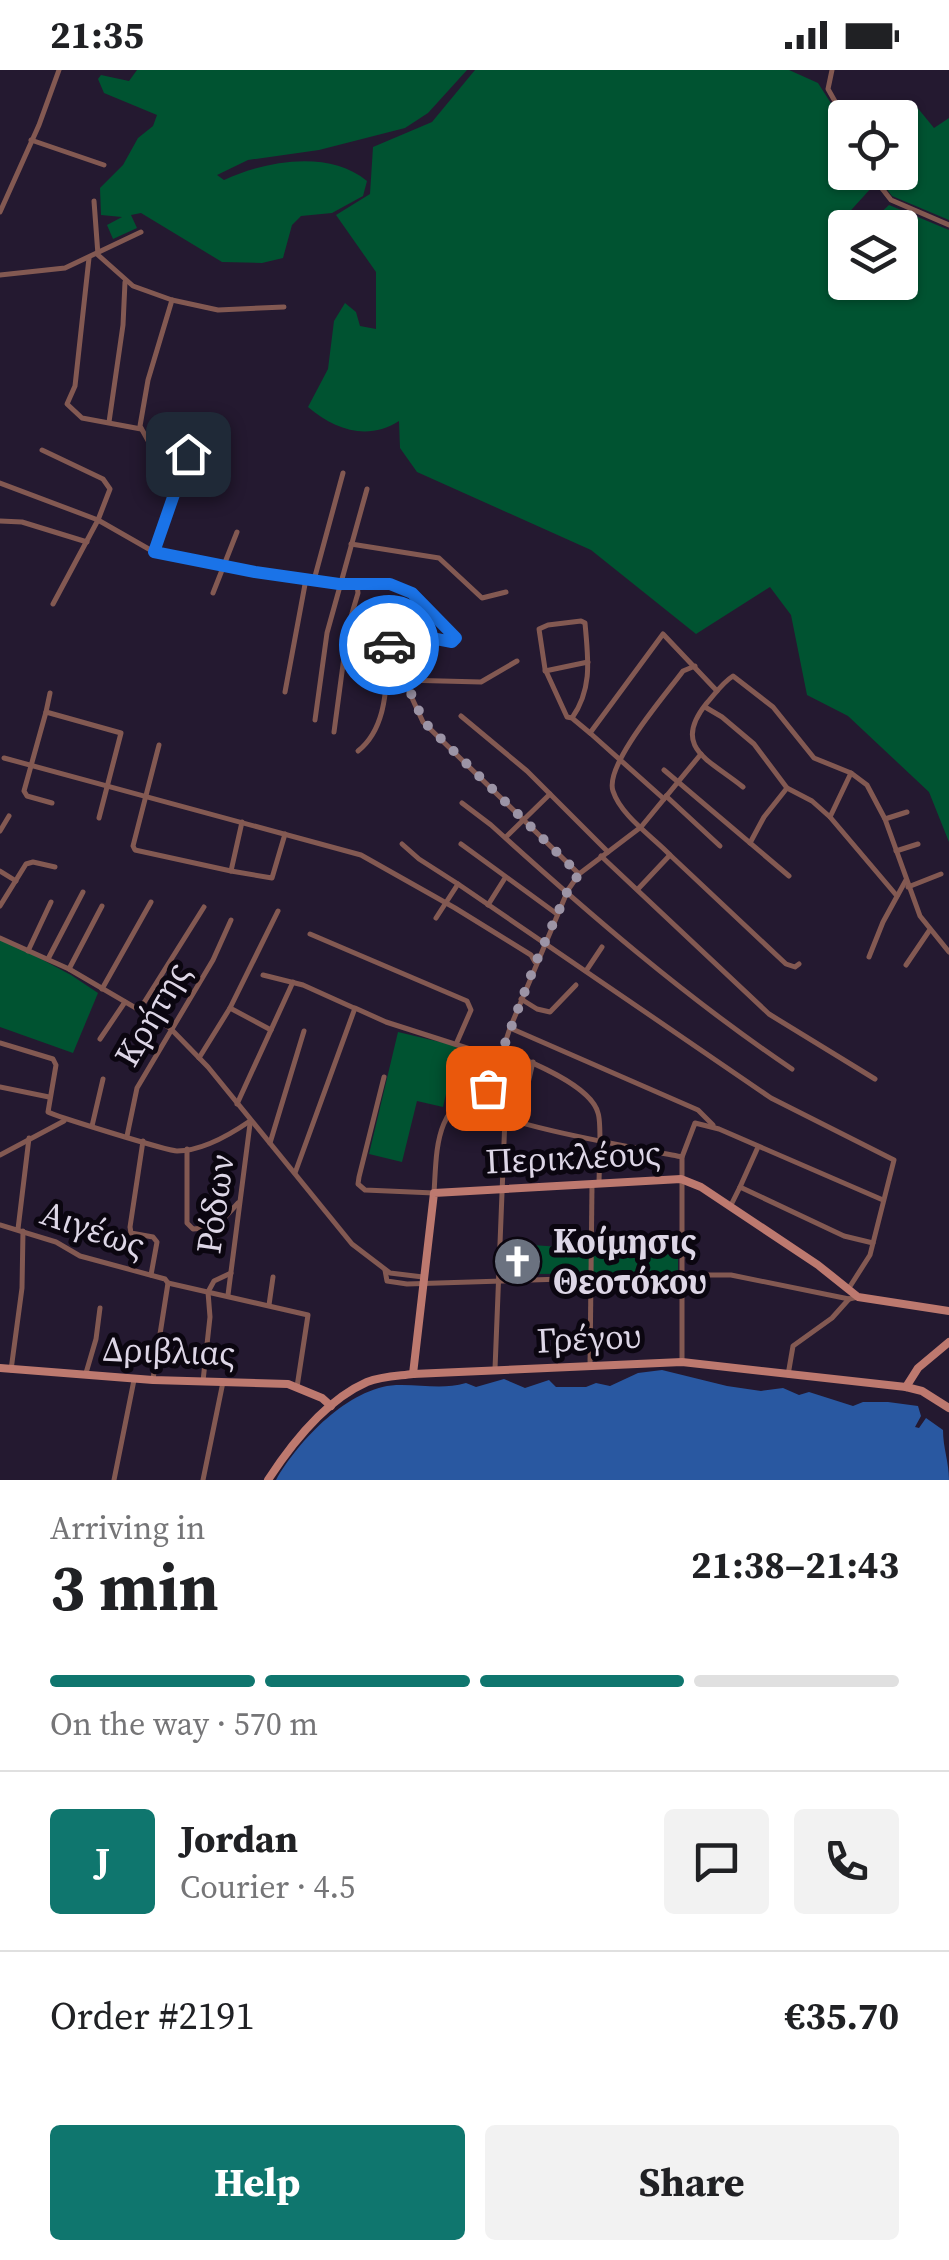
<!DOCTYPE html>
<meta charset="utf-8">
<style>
body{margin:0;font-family:"Source Serif 4",serif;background:#f2f2f2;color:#202124;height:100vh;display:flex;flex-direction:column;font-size:38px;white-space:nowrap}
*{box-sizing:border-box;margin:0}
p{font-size:32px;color:#757577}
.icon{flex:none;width:55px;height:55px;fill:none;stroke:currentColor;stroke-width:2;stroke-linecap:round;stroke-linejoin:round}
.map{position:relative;height:1410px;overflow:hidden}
.details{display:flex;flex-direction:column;background:#fff;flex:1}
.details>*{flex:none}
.tools{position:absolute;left:828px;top:30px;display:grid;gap:20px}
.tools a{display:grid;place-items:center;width:90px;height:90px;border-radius:10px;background:#fff;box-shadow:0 2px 8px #0004;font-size:50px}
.pin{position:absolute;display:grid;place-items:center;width:85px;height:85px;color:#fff;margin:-42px;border-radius:20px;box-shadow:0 5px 15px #0006}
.courier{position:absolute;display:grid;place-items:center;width:100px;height:100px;margin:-50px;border:8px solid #1a73e8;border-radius:50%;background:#fff;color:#222;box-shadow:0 2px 12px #0007}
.head em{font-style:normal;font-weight:700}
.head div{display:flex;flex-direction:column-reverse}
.head{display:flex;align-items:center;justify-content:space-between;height:170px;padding:0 50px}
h1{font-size:65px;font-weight:700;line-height:75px}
.bar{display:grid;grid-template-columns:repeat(4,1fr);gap:15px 10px;align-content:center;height:120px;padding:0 50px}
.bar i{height:12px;border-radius:8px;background:#e0e0e0}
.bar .current{background:#0f766e}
.bar p{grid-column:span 4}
.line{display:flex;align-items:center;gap:25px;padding:0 50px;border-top:2px solid #e0e0e0}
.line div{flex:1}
.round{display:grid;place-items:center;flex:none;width:105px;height:105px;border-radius:10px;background:#f2f2f2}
.button{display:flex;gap:20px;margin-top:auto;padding:20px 50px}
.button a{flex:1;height:115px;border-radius:10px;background:#0f766e;color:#fff;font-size:40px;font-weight:700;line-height:115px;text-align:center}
.button a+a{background:#f2f2f2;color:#202124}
.status{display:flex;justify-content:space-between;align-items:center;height:70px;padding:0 50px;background:#fff;direction:ltr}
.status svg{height:28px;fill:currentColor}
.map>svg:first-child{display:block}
.green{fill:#005331}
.water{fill:#2958a1}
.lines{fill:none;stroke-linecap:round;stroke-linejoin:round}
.street{stroke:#835952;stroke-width:5}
.secondary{stroke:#bd796f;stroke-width:8}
.done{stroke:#9c94a6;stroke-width:10;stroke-dasharray:0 18}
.route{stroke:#1a73e8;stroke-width:12}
.labels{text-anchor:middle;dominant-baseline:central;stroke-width:10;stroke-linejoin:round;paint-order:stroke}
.street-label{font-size:35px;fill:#ddd6e6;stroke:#0b0610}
.poi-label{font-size:35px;font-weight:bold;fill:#ddd6e6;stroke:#0b0610;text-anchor:start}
</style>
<div class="status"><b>21:35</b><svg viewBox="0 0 49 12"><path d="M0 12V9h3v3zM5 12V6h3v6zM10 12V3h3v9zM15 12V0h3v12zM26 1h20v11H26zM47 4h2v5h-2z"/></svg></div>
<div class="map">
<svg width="949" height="1410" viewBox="0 0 949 1410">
<rect width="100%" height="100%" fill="#241930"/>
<g class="green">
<path d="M137 0H467L428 43 405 58 319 80 248 90 217 105 224 110C265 91 329 79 367 111L363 126 332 143 301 146 292 155 283 188 262 193 222 192 141 143 131 145 137 158 113 169 107 155 122 147 101 145 100 118 123 95 138 68 153 56 157 45 104 23 98 9 101 5 129 11Z"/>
<path d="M475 0H789L818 13 845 55V102L864 103 873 116 843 149 852 157 845 158V212H900V158L865 157 889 135 949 160V772L929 722 848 646 807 625 791 545 770 517 696 564 591 480 417 402 400 378 399 351C368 371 335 360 308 337L328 299 334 251 345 233 356 242 360 256 376 259V202L336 145 370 124 373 77 432 52Z"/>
<polygon points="916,36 934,58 949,48 949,150 892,126 875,103 900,102 900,52"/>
<polygon points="0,867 71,905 98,923 73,983 0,957"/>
<polygon points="398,962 457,976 443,1037 417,1031 402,1092 369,1084"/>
<polygon points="532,1175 678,1185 678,1203 532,1204"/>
</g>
<path class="water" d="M662 1300 727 1316 761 1321 783 1318 799 1325 809 1322 853 1336 863 1332H888L918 1336 921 1346 915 1357 919 1358 926 1348 943 1360C943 1378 949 1392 949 1410H276C299 1370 348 1318 396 1315 421 1314 441 1320 466 1313L476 1317 504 1309 525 1318 549 1310 556 1317H586L596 1313 610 1316 638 1303Z"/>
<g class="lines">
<g class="street">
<polyline points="832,0 828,19 845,49"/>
<polyline points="31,70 104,95"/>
<polyline points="869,102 891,130 949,155"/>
<polyline points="94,131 98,185 133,216 172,230 218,240 284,237"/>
<polyline points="0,142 39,55 59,0"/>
<polyline points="89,188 75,316 67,334 82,348 141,359"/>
<polyline points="0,205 65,198 141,162"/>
<polyline points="172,230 148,310 140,356 151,376 188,384"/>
<polyline points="109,352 123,255 125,212"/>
<polyline points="42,380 103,409 110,419 98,450 53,534"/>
<polyline points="0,413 98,450 154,482 255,502 339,514 378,512 401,518 411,523 456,568 452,572 395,561 389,571 389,578 423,652 579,804"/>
<polyline points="0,451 22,452 87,472"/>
<polyline points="351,474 439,488 482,528 506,522"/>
<polyline points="154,482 192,371"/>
<polyline points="314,510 343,403"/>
<polyline points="213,523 237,462"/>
<polyline points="545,601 588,592"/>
<polyline points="403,610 481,612 517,591"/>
<polyline points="285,622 306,509"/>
<polyline points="705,637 722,647 754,674 787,718 812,731 830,747 851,703"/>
<polyline points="46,642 50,623"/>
<polyline points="461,646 527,701 608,782"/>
<path d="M572 648 567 647 545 599 539 559 548 555 581 551 585 553C588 588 593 618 572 648L590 663"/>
<polyline points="315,650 327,563 367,419"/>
<polyline points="334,662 348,557 358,523 357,515"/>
<polyline points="159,675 133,776 135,780 231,801"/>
<path d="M358 681C387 658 386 616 389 581"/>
<polyline points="4,688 361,785 455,838 531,885 535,892"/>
<polyline points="664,700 789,806"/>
<path d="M743 717C710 690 671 678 706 634 715 624 722 613 733 606L773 637 814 688 851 703 867 715 885 749 920 846 949 882"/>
<polyline points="666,726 720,776"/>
<polyline points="664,729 590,663 663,564 717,621"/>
<polyline points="52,733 27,726 24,721 46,642 121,663 99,748"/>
<path d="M462 733 491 755C587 842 685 927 792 999"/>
<polyline points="830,747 897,826"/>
<polyline points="885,749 907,742"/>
<polyline points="242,752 231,801 272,808 285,764"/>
<polyline points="0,761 9,746"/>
<polyline points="506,767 550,724"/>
<polyline points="750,773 764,747 787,718"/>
<polyline points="402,774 419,789 458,814 436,848"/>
<polyline points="461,774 557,844"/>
<polyline points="896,781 918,774"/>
<path d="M670 785C653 767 621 746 613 721 604 695 667 623 683 601L695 596"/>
<polyline points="601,786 769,944 875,1009"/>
<polyline points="0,801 16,811"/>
<polyline points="458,814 771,1028 894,1090 870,1185 849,1218"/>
<polyline points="908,817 941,804"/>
<polyline points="638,819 670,785 786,894 795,897 799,894"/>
<polyline points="488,835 505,808"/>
<polyline points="0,836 26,794 33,792 55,797"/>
<polyline points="310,864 467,931 471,940 457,972"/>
<polyline points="0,868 69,899 170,958 208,997 352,1174 390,1203 423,1207"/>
<polyline points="28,881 51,832"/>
<polyline points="869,887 883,852 906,810"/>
<polyline points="48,889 83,822"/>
<polyline points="906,895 929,861"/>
<polyline points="69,899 102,836"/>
<polyline points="586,901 602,877"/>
<polyline points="263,905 303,915 354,938"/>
<polyline points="102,919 151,832"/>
<polyline points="521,929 537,939 550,942 576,915"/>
<polyline points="230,938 271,960"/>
<polyline points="140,939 204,837"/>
<polyline points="510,958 698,1040 713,1055"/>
<polyline points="100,969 125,932"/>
<path d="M0 973 53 989 56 995 48 1042C55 1046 168 1081 177 1081 201 1081 231 1064 250 1051"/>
<path d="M501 980C527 990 591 1015 598 1043 602 1054 599 1099 599 1114"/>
<polyline points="199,988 230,938 278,841"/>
<path d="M384 1007 359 1107 358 1114 365 1120 434 1123C437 1077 434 1033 488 1018"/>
<polyline points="0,1017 49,1027"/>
<polyline points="237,1034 293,912"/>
<polyline points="519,1052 533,992"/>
<polyline points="92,1056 103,1009"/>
<polyline points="127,1066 137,1018 213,890 231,850"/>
<polyline points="143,1071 130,1157 131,1163 153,1167 157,1172 151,1205"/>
<polyline points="270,1073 304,961"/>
<polyline points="187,1079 187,1153 193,1159 216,1157 238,1133"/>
<polyline points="0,1085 64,1051"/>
<path d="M682 1087C649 1080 499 1055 484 1037L510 958 568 820 579 804 641 757 701 684"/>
<polyline points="295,1103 355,938 386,952 498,988"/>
<polyline points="740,1117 758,1077"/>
<polyline points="730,1137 740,1117 844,1166 873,1173"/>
<polyline points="0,1155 56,1172 80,1186 165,1209 168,1213 308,1245 297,1317"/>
<polyline points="18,1159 29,1068"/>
<polyline points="385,1200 387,1211 407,1214 625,1207"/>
<polyline points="680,1205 731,1205 849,1229 858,1227"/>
<polyline points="228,1225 250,1054"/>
<polyline points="269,1235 273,1207"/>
<polyline points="682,1292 682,1087 695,1053 719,1059 883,1130"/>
<polyline points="590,1296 592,1115"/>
<polyline points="495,1299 505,1048"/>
<polyline points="11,1300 22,1218 23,1161"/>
<polyline points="86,1303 96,1269 100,1238"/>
<polyline points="788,1305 793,1276 832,1248 849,1229"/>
<polyline points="153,1309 168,1213"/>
<polyline points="203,1311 210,1247 208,1222 214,1211 231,1203"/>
<polyline points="114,1410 134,1310"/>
<polyline points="203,1410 223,1312"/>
</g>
<g class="secondary">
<polyline points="0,1298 153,1310 288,1314 322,1328 331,1336"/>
<polyline points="413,1304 434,1123 681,1109 701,1117 818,1195 858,1227 949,1241"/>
<polyline points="906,1317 918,1298 949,1272"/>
<path d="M268 1410C292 1373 326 1330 367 1312 382 1306 398 1306 413 1304L682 1292 906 1317 922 1321 949 1338"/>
</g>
</g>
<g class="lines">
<polyline class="done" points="389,575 424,652 579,804 568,820 536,892 488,1018"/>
<polyline class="route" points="188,384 154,482 255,502 339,514 390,514 412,523 456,568 452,572 395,561 389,575"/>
</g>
<defs>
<symbol id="church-disc" viewBox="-11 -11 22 22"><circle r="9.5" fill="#6b7280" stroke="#0b0610"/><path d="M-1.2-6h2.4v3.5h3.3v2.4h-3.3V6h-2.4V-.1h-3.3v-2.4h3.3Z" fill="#fff"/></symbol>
</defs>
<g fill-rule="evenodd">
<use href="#church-disc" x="490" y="1164" width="55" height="55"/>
</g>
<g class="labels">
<g class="street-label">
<text transform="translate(152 944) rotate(-60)">Κρήτης</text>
<text transform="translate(573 1087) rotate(-3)">Περικλέους</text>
<text transform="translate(215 1134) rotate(-82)">Ρόδων</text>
<text transform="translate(93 1159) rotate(19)">Αιγέως</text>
<text transform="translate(589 1268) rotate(-3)">Γρέγου</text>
<text transform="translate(169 1281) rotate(2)">Δριβλιας</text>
</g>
<g class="poi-label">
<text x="553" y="1171">Κοίμησις<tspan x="553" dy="40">Θεοτόκου</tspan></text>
</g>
</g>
</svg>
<div class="tools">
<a><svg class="icon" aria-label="locate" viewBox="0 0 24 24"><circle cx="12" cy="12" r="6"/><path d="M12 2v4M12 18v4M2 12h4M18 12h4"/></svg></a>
<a><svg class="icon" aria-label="layers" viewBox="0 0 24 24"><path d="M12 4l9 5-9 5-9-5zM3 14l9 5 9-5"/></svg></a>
</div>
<div class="pin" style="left:488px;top:1018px;background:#ea580c"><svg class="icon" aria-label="bag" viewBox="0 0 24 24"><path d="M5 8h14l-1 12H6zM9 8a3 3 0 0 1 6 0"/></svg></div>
<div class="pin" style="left:188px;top:384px;background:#1f2937"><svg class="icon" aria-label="home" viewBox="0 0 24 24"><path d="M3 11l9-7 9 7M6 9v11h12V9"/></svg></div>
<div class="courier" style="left:389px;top:575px"><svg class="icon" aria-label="car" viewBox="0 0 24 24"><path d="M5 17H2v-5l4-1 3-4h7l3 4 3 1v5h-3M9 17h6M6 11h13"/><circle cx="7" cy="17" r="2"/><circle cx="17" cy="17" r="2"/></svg></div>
</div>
<section class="details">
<div class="head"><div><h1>3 min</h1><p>Arriving in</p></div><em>21:38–21:43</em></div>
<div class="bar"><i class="current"></i><i class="current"></i><i class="current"></i><i></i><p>On the way · 570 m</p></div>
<div class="line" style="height:180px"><b class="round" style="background:#0f766e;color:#fff">J</b><div><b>Jordan</b><p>Courier · 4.5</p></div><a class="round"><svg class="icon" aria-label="chat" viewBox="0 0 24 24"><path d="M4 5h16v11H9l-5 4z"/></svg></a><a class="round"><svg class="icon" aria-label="phone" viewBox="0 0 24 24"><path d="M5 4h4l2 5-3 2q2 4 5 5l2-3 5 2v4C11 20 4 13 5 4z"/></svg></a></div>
<div class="line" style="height:130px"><div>Order #2191</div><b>€35.70</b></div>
<div class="button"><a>Help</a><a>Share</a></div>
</section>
